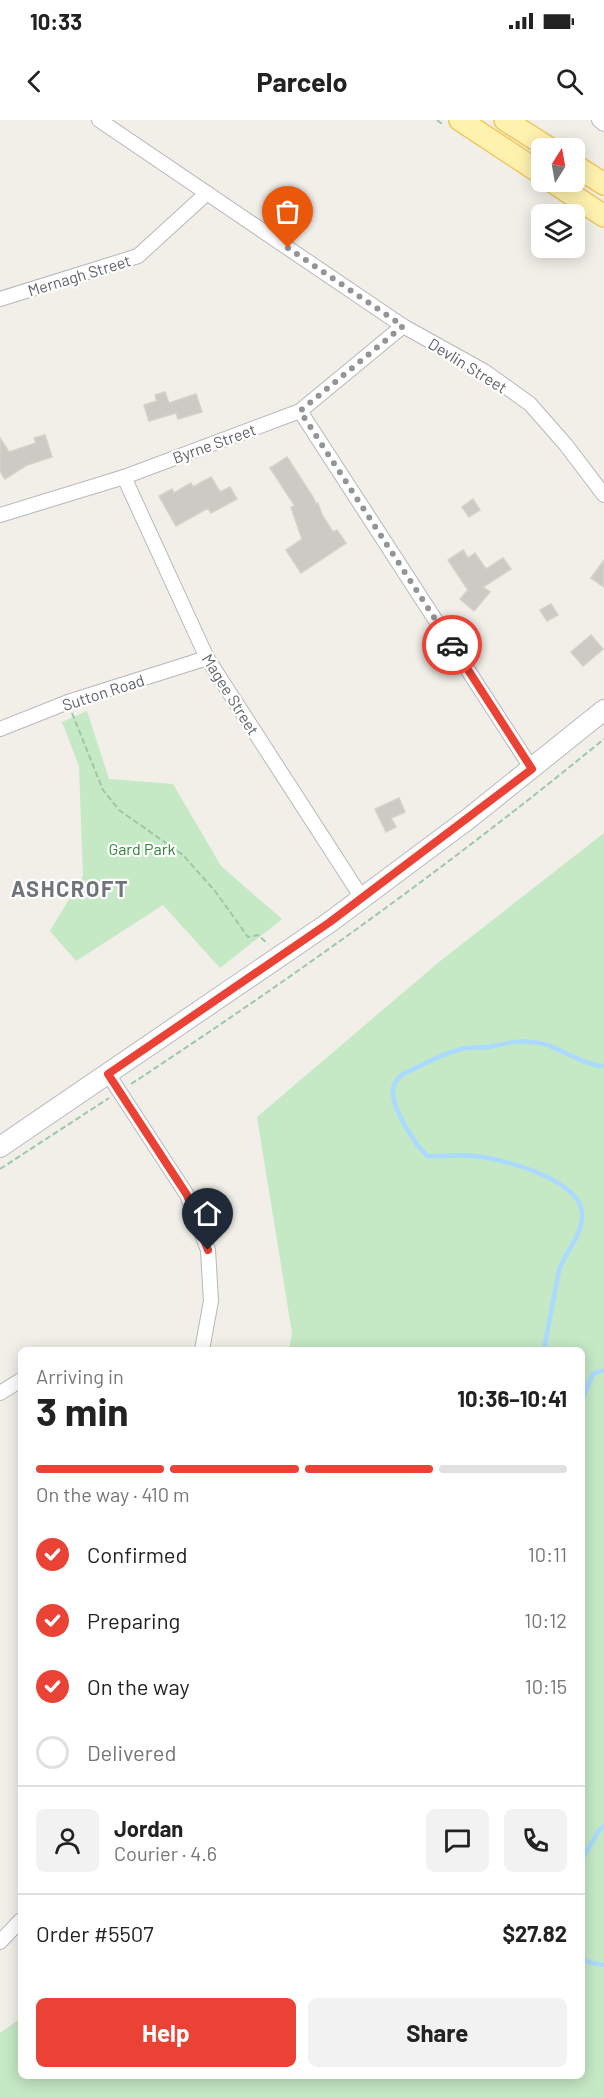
<!DOCTYPE html>
<meta charset="utf-8">
<style>
body{margin:0;font-family:Barlow,sans-serif;background:#f2f2f2;color:#222;height:100vh;display:flex;flex-direction:column;font-size:22px;white-space:nowrap}
*{box-sizing:border-box;margin:0}
p{font-size:20px;color:#767676}
.icon{flex:none;width:33px;height:33px;fill:none;stroke:currentColor;stroke-width:2;stroke-linecap:round;stroke-linejoin:round}
.map{position:relative;flex:1;overflow:hidden}
.side{position:absolute;left:18px;top:1227px;width:567px;height:732px;display:flex;flex-direction:column;background:#fff;border-radius:9px;box-shadow:0 3px 15px #0003}
.side>*{flex:none}
.needle{width:39px;rotate:11deg}
.fabs{position:absolute;left:531px;top:18px;display:grid;gap:12px}
.fabs a{display:grid;place-items:center;width:54px;height:54px;border-radius:9px;background:#fff;box-shadow:0 3px 15px #0003;font-size:30px}
.pin{position:absolute;display:grid;place-items:center;width:51px;height:51px;color:#fff;margin:-62px -26px;border-radius:50% 50% 50% 0;rotate:-45deg;box-shadow:0 0 6px #0007}
.pin .icon{rotate:45deg}
.courier{position:absolute;display:grid;place-items:center;width:60px;height:60px;margin:-30px;border:4px solid #ea4335;border-radius:50%;background:#fff;color:#222;box-shadow:0 2px 8px #0007}
.head em{font-style:normal;font-weight:700}
.head div{display:flex;flex-direction:column-reverse}
.head{display:flex;align-items:center;justify-content:space-between;height:102px;padding:0 18px}
h1{font-size:39px;font-weight:700;line-height:45px}
.bar{display:grid;grid-template-columns:repeat(4,1fr);gap:9px 6px;align-content:center;height:72px;padding:0 18px}
.bar i{height:8px;border-radius:4px;background:#e0e0e0}
.bar .current{background:#ea4335}
.bar p{grid-column:span 4}
.line{display:flex;align-items:center;gap:15px;padding:0 18px;border-top:2px solid #e0e0e0}
.line div{flex:1}
.round{display:grid;place-items:center;flex:none;width:63px;height:63px;border-radius:9px;background:#f2f2f2}
ol{padding:0 18px;list-style:none}
li{display:flex;align-items:center;gap:18px;height:66px}
li p{margin-inline-start:auto}
li .icon{padding:6px;border-radius:50%;background:#ea4335;color:#fff;stroke-width:4}
li:last-child{color:#767676}
li i{width:33px;height:33px;border:3px solid #e0e0e0;border-radius:50%}
.button{display:flex;gap:12px;margin-top:auto;padding:12px 18px}
.button a{flex:1;height:69px;border-radius:9px;background:#ea4335;color:#fff;font-size:24px;font-weight:700;line-height:69px;text-align:center}
.button a+a{background:#f2f2f2;color:#222}
.status{display:flex;justify-content:space-between;align-items:center;height:42px;padding:0 30px;background:#fff;direction:ltr}
.status svg{height:16px;fill:currentColor}
header{display:flex;justify-content:space-between;align-items:center;height:78px;padding:0 18px;background:#fff;font-size:27px;font-weight:700}
.map>svg:first-child{display:block}
.green{fill:#c5e8c5}
.lines{fill:none;stroke-linecap:round;stroke-linejoin:round}
.stream{stroke:#aadaff;stroke-width:4.5}
.building{fill:#cccac5;stroke:#d6d1c6;stroke-width:1.5}
.street-casing{stroke:#b5b8bc;stroke-width:16}
.secondary-casing{stroke:#b6babf;stroke-width:22}
.primary-casing{stroke:#f2c960;stroke-width:24}
.path{stroke:#9cc7a9;stroke-width:2;stroke-dasharray:6 3;stroke-linecap:butt}
.street{stroke:#fff;stroke-width:14}
.secondary{stroke:#fff;stroke-width:20}
.primary{stroke:#fff2af;stroke-width:21}
.done{stroke:#929495;stroke-width:6;stroke-dasharray:0 10.8}
.route{stroke:#ea4335;stroke-width:8}
.labels{text-anchor:middle;dominant-baseline:central;stroke-width:4.5;stroke-linejoin:round;paint-order:stroke}
.street-label{font-size:16px;fill:#5f6368;stroke:#fff}
.park-label{font-size:16px;fill:#348238;stroke:#fff}
.district-label{font-size:22px;font-weight:bold;letter-spacing:1.5px;fill:#70757a;stroke:#fff}
</style>
<div class="status"><b>10:33</b><svg viewBox="0 0 49 12"><path d="M0 12V9h3v3zM5 12V6h3v6zM10 12V3h3v9zM15 12V0h3v12zM26 1h20v11H26zM47 4h2v5h-2z"/></svg></div>
<header><svg class="icon" aria-label="back" viewBox="0 0 24 24"><path d="M15 5l-7 7 7 7"/></svg>Parcelo<svg class="icon" aria-label="search" viewBox="0 0 24 24"><circle cx="10" cy="10" r="6"/><path d="M15 15l6 6"/></svg></header>
<div class="map">
<svg width="604" height="1978" viewBox="0 0 604 1978">
<rect width="100%" height="100%" fill="#f1efe8"/>
<g class="green">
<polygon points="87,591 109,659 173,664 221,746 282,799 220,848 163,785 76,841 50,811 83,756 79,646 62,602"/>
<polygon points="604,713 604,1978 0,1978 0,1913 21,1898 21,1956 582,1956 582,1230 289,1230 292,1213 257,997 439,842"/>
</g>
<g class="lines">
<g class="stream">
<path d="M544 1230 559 1150C565 1133 580 1118 582 1099 587 1060 503 1039 474 1036 458 1034 443 1037 427 1036 415 1024 391 988 393 969 394 963 398 958 403 954 423 945 441 934 462 929 472 926 484 929 494 926 511 922 526 919 544 924 564 930 583 945 604 946"/>
<polyline points="582,1280 593,1254 604,1250"/>
<polyline points="582,1739 598,1712 604,1706"/>
<polyline points="582,1838 588,1842 604,1845"/>
</g>
</g>
<g class="building">
<polygon points="165,272 169,283 196,274 202,292 178,299 176,293 149,301 144,285 157,281 155,275"/>
<polygon points="45,315 52,337 27,345 5,359 0,351 0,318 9,332 36,323 34,318"/>
<polygon points="287,337 313,377 316,384 318,383 322,395 333,412 337,410 346,423 301,453 286,430 302,419 291,387 295,386 270,348"/>
<polygon points="211,357 220,372 230,367 237,379 211,393 208,388 176,406 159,376 172,369 174,373 191,363 193,367"/>
<polygon points="473,379 480,390 469,397 462,387"/>
<polygon points="463,430 468,438 475,433 486,449 503,438 511,449 483,467 490,472 474,491 460,479 468,470 448,440"/>
<polygon points="604,440 604,467 591,458"/>
<polygon points="551,484 558,495 547,501 540,490"/>
<polygon points="591,515 603,529 583,546 571,532"/>
<polygon points="399,678 405,692 391,698 396,707 386,712 375,689"/>
</g>
<g class="lines">
<defs>
<g id="street">
<polyline points="99,0 403,206 484,251 530,284 566,325 604,375"/>
<polyline points="599,0 604,4"/>
<polyline points="0,179 138,136 207,73"/>
<polyline points="300,291 532,649"/>
<polyline points="124,357 207,538 362,778"/>
<polyline points="0,395 124,357 300,291 403,206"/>
<polyline points="0,609 68,582 207,538"/>
<polyline points="108,954 187,1075 208,1130 211,1181 202,1230"/>
<polyline points="0,1273 21,1260"/>
<polyline points="0,1822 21,1800"/>
</g>
<polyline id="secondary" points="0,1027 330,802 468,699 604,590"/>
<g id="primary">
<polyline points="460,0 542,54"/>
<polyline points="505,0 549,28"/>
<polyline points="574,45 604,64"/>
<polyline points="553,62 604,96"/>
</g>
</defs>
<use href="#street" class="street-casing"/>
<use href="#secondary" class="secondary-casing"/>
<use href="#primary" class="primary-casing"/>
<g class="path">
<polyline points="437,0 442,4"/>
<polyline points="72,593 103,670 119,690 183,735 215,771 248,817 258,815 268,824"/>
<path d="M131 964C294 857 453 743 604 619"/>
<polyline points="0,1049 109,978"/>
</g>
<use href="#street" class="street"/>
<use href="#secondary" class="secondary"/>
<use href="#primary" class="primary"/>
</g>
<g class="lines">
<polyline class="done" points="288,128 403,206 300,291 452,525"/>
<polyline class="route" points="208,1130 187,1075 108,954 330,802 532,649 452,525"/>
</g>
<g class="labels">
<g class="street-label">
<text transform="translate(79 155) rotate(-17)">Mernagh Street</text>
<text transform="translate(468 245) rotate(32)">Devlin Street</text>
<text transform="translate(214 323) rotate(-20)">Byrne Street</text>
<text transform="translate(103 572) rotate(-18)">Sutton Road</text>
<text transform="translate(231 574) rotate(58)">Magee Street</text>
</g>
<g class="park-label">
<text x="142" y="728">Gard Park</text>
</g>
<g class="district-label">
<text x="70" y="768">ASHCROFT</text>
</g>
</g>
</svg>
<div class="fabs">
<a><svg class="needle" viewBox="-14 -14 28 28"><path d="M0-13l5 13h-10z" fill="#e53935"/><path d="M0 13l5-13h-10z" fill="#767676"/></svg></a>
<a><svg class="icon" aria-label="layers" viewBox="0 0 24 24"><path d="M12 4l9 5-9 5-9-5zM3 14l9 5 9-5"/></svg></a>
</div>
<div class="pin" style="left:288px;top:128px;background:#ea580c"><svg class="icon" aria-label="bag" viewBox="0 0 24 24"><path d="M5 8h14l-1 12H6zM9 8a3 3 0 0 1 6 0"/></svg></div>
<div class="pin" style="left:208px;top:1130px;background:#1f2937"><svg class="icon" aria-label="home" viewBox="0 0 24 24"><path d="M3 11l9-7 9 7M6 9v11h12V9"/></svg></div>
<div class="courier" style="left:452px;top:525px"><svg class="icon" aria-label="car" viewBox="0 0 24 24"><path d="M5 17H2v-5l4-1 3-4h7l3 4 3 1v5h-3M9 17h6M6 11h13"/><circle cx="7" cy="17" r="2"/><circle cx="17" cy="17" r="2"/></svg></div>
<section class="side">
<div class="head"><div><h1>3 min</h1><p>Arriving in</p></div><em>10:36–10:41</em></div>
<div class="bar"><i class="current"></i><i class="current"></i><i class="current"></i><i></i><p>On the way · 410 m</p></div>
<ol>
<li><svg class="icon" aria-label="check" viewBox="0 0 24 24"><path d="M5 12l5 5 9-10"/></svg>Confirmed<p>10:11</p></li>
<li><svg class="icon" aria-label="check" viewBox="0 0 24 24"><path d="M5 12l5 5 9-10"/></svg>Preparing<p>10:12</p></li>
<li><svg class="icon" aria-label="check" viewBox="0 0 24 24"><path d="M5 12l5 5 9-10"/></svg>On the way<p>10:15</p></li>
<li><i></i>Delivered</li>
</ol>
<div class="line" style="height:108px"><a class="round"><svg class="icon" aria-label="person" viewBox="0 0 24 24"><circle cx="12" cy="8" r="4"/><path d="M4 21q1-7 8-7t8 7"/></svg></a><div><b>Jordan</b><p>Courier · 4.6</p></div><a class="round"><svg class="icon" aria-label="chat" viewBox="0 0 24 24"><path d="M4 5h16v11H9l-5 4z"/></svg></a><a class="round"><svg class="icon" aria-label="phone" viewBox="0 0 24 24"><path d="M5 4h4l2 5-3 2q2 4 5 5l2-3 5 2v4C11 20 4 13 5 4z"/></svg></a></div>
<div class="line" style="height:78px"><div>Order #5507</div><b>$27.82</b></div>
<div class="button"><a>Help</a><a>Share</a></div>
</section>
</div>
